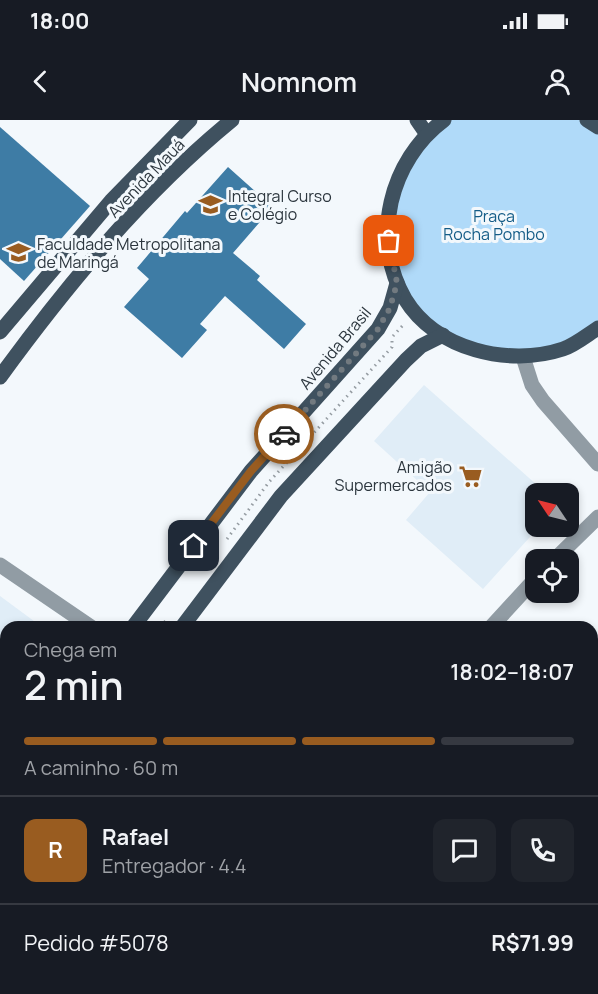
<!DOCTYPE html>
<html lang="pt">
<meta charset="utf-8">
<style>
body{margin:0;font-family:Manrope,sans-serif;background:#20242c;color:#f1f3f6;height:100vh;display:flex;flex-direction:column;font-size:22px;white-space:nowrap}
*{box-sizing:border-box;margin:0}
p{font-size:20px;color:#9ea1a6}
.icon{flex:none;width:33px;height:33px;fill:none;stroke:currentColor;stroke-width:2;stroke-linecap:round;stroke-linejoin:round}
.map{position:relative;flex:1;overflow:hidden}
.sheet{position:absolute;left:0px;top:501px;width:598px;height:374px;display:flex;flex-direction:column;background:#171b24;border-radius:18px 18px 0 0;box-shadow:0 3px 9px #0003}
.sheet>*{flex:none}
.needle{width:39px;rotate:305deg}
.buttons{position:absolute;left:525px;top:363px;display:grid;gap:12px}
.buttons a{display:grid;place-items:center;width:54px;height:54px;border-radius:12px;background:#171b24;box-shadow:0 3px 9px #0003;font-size:30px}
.pin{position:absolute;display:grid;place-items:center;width:51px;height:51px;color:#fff;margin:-26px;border-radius:12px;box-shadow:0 3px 9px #0006}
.courier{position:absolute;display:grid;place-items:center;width:60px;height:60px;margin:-30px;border:4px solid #995c20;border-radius:50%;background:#fff;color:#222;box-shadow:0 2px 8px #0007}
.summary em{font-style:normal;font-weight:600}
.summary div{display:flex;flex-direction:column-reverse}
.summary{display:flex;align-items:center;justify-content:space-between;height:102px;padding:0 24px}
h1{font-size:39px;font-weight:600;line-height:45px}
.bar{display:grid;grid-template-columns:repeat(4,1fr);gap:9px 6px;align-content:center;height:72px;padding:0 24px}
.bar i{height:8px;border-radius:4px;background:#363941}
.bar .on{background:#995c20}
.bar p{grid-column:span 4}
.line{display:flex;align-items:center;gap:15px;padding:0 24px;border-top:2px solid #363941}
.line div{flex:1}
.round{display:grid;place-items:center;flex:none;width:63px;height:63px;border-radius:12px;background:#20242c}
.status{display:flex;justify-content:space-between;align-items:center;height:42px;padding:0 30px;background:#171b24;direction:ltr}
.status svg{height:16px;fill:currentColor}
header{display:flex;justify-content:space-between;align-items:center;height:78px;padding:0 24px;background:#171b24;font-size:27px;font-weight:600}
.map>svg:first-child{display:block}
.built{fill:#e0edf7}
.green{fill:#b0daf9}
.building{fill:#3e7ca5}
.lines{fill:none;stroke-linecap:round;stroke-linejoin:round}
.path{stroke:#959ca2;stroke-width:3;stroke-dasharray:1.5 4.5;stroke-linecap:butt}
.minor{stroke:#919ca4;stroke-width:15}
.major{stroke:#3f515f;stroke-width:15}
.done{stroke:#727a80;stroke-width:6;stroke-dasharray:0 10.8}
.route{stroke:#995c20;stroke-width:8}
.labels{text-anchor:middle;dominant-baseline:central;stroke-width:6;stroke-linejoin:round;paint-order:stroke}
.street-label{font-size:16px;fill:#2c363e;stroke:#f3f8fc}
.poi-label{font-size:16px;fill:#2c363e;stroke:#f3f8fc;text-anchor:start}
.park-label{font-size:16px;fill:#145c87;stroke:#f3f8fc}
</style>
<div class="status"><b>18:00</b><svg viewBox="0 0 49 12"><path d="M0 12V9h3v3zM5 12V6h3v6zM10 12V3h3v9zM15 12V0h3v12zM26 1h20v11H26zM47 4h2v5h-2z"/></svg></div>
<header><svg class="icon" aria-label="back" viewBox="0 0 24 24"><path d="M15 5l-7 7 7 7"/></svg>Nomnom<svg class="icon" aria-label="person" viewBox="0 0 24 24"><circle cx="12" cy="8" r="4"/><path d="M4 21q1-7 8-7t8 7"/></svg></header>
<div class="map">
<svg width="598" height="874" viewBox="0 0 598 874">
<rect width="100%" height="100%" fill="#f3f8fc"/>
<g class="built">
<polygon points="424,265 546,373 536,374 536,406 539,407 483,469 406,400 430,372 374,321"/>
<polygon points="0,476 42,507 6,507 6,639 0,647"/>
</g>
<polygon class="green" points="444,0 587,0 598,7 598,208 523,237 443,215 397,163 392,72"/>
<g class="building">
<polygon points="0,7 90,86 24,161 0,139"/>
<polygon points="228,47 273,87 233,133 260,156 257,160 306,204 284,229 225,176 200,204 207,210 182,238 124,187 149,159 137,148 185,91 187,93"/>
</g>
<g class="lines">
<g class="path">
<polyline points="393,216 405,203"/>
<polyline points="227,419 269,362 392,227 392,217"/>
<polyline points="161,507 167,499"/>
<polyline points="0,731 6,722"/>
</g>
<g class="minor">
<polyline points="523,237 532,265 543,281 598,344"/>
<polyline points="554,440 598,397"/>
<polyline points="0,445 91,507"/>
<polyline points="491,507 536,458"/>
<polyline points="216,874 220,868"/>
</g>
<g class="major">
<polyline points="417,0 426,13"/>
<path d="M444 0C390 40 370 119 405 179 436 230 509 247 563 229 575 225 587 215 598 208"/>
<polyline points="587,0 598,7"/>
<polyline points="0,212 111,81 190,0"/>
<path d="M0 257C67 165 143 73 232 0"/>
<polyline points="133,507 251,351 378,209 390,188 397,163"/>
<polyline points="182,507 281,376 406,240 421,226 443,215"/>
<polyline points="0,690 6,682"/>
<polyline points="0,758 6,750"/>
<polyline points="592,769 598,760"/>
<polyline points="592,858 598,848"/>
<polyline points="538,874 541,868"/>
<polyline points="585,874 587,868"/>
</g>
</g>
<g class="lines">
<polyline class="done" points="284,314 378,209 390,188 397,163 389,121"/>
<polyline class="route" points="194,426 251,351 284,314"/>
</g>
<defs>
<symbol id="school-bare" viewBox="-9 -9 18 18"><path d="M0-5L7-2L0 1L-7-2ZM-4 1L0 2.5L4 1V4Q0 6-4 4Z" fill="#995c20" stroke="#f3f8fc" stroke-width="2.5" paint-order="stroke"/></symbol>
<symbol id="university-bare" viewBox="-9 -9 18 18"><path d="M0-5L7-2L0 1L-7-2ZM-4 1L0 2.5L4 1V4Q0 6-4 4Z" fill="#995c20" stroke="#f3f8fc" stroke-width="2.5" paint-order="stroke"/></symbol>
<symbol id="supermarket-bare" viewBox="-9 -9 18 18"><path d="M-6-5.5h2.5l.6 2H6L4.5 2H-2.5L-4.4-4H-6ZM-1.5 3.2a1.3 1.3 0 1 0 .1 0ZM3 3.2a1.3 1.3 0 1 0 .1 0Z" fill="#995c20" stroke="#f3f8fc" stroke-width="2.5" paint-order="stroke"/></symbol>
</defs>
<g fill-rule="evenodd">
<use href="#school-bare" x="194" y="68" width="33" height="33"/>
<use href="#university-bare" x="2" y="116" width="33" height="33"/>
<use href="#supermarket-bare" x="454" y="340" width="33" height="33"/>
</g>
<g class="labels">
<g class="street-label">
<text transform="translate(146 58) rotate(-46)">Avenida Mauá</text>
<text transform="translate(335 228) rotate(-50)">Avenida Brasil</text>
</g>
<g class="poi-label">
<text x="228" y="76">Integral Curso<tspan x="228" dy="18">e Colégio</tspan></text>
<text x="37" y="124">Faculdade Metropolitana<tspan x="37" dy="18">de Maringá</tspan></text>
<text x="452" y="347" text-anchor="end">Amigão<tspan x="452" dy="18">Supermercados</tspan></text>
</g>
<g class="park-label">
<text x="494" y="96">Praça<tspan x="494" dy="18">Rocha Pombo</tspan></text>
</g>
</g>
</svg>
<div class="buttons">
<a><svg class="needle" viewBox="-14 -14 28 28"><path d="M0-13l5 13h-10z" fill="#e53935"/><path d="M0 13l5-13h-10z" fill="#9ea1a6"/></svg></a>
<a><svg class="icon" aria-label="locate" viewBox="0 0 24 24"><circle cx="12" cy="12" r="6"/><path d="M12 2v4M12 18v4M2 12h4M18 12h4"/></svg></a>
</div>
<div class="pin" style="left:389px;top:121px;background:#ea580c"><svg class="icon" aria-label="bag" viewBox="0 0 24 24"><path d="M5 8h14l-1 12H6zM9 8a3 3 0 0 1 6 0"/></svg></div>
<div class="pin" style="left:194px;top:426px;background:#1f2937"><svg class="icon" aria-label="home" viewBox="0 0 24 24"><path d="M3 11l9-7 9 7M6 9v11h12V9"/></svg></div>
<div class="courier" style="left:284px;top:314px"><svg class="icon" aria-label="car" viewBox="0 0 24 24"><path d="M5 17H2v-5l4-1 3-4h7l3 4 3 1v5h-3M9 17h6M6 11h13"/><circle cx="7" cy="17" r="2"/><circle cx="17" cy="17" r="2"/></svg></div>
<section class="sheet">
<div class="summary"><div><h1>2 min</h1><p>Chega em</p></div><em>18:02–18:07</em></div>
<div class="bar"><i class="on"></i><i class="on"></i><i class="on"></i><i></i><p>A caminho · 60 m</p></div>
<div class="line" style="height:108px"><b class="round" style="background:#995c20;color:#fff">R</b><div><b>Rafael</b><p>Entregador · 4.4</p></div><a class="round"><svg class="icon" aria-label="chat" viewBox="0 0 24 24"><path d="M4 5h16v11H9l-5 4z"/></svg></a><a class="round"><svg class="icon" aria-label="phone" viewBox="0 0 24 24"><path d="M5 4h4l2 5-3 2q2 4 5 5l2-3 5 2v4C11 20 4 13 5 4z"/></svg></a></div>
<div class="line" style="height:78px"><div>Pedido #5078</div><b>R$71.99</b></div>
</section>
</div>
